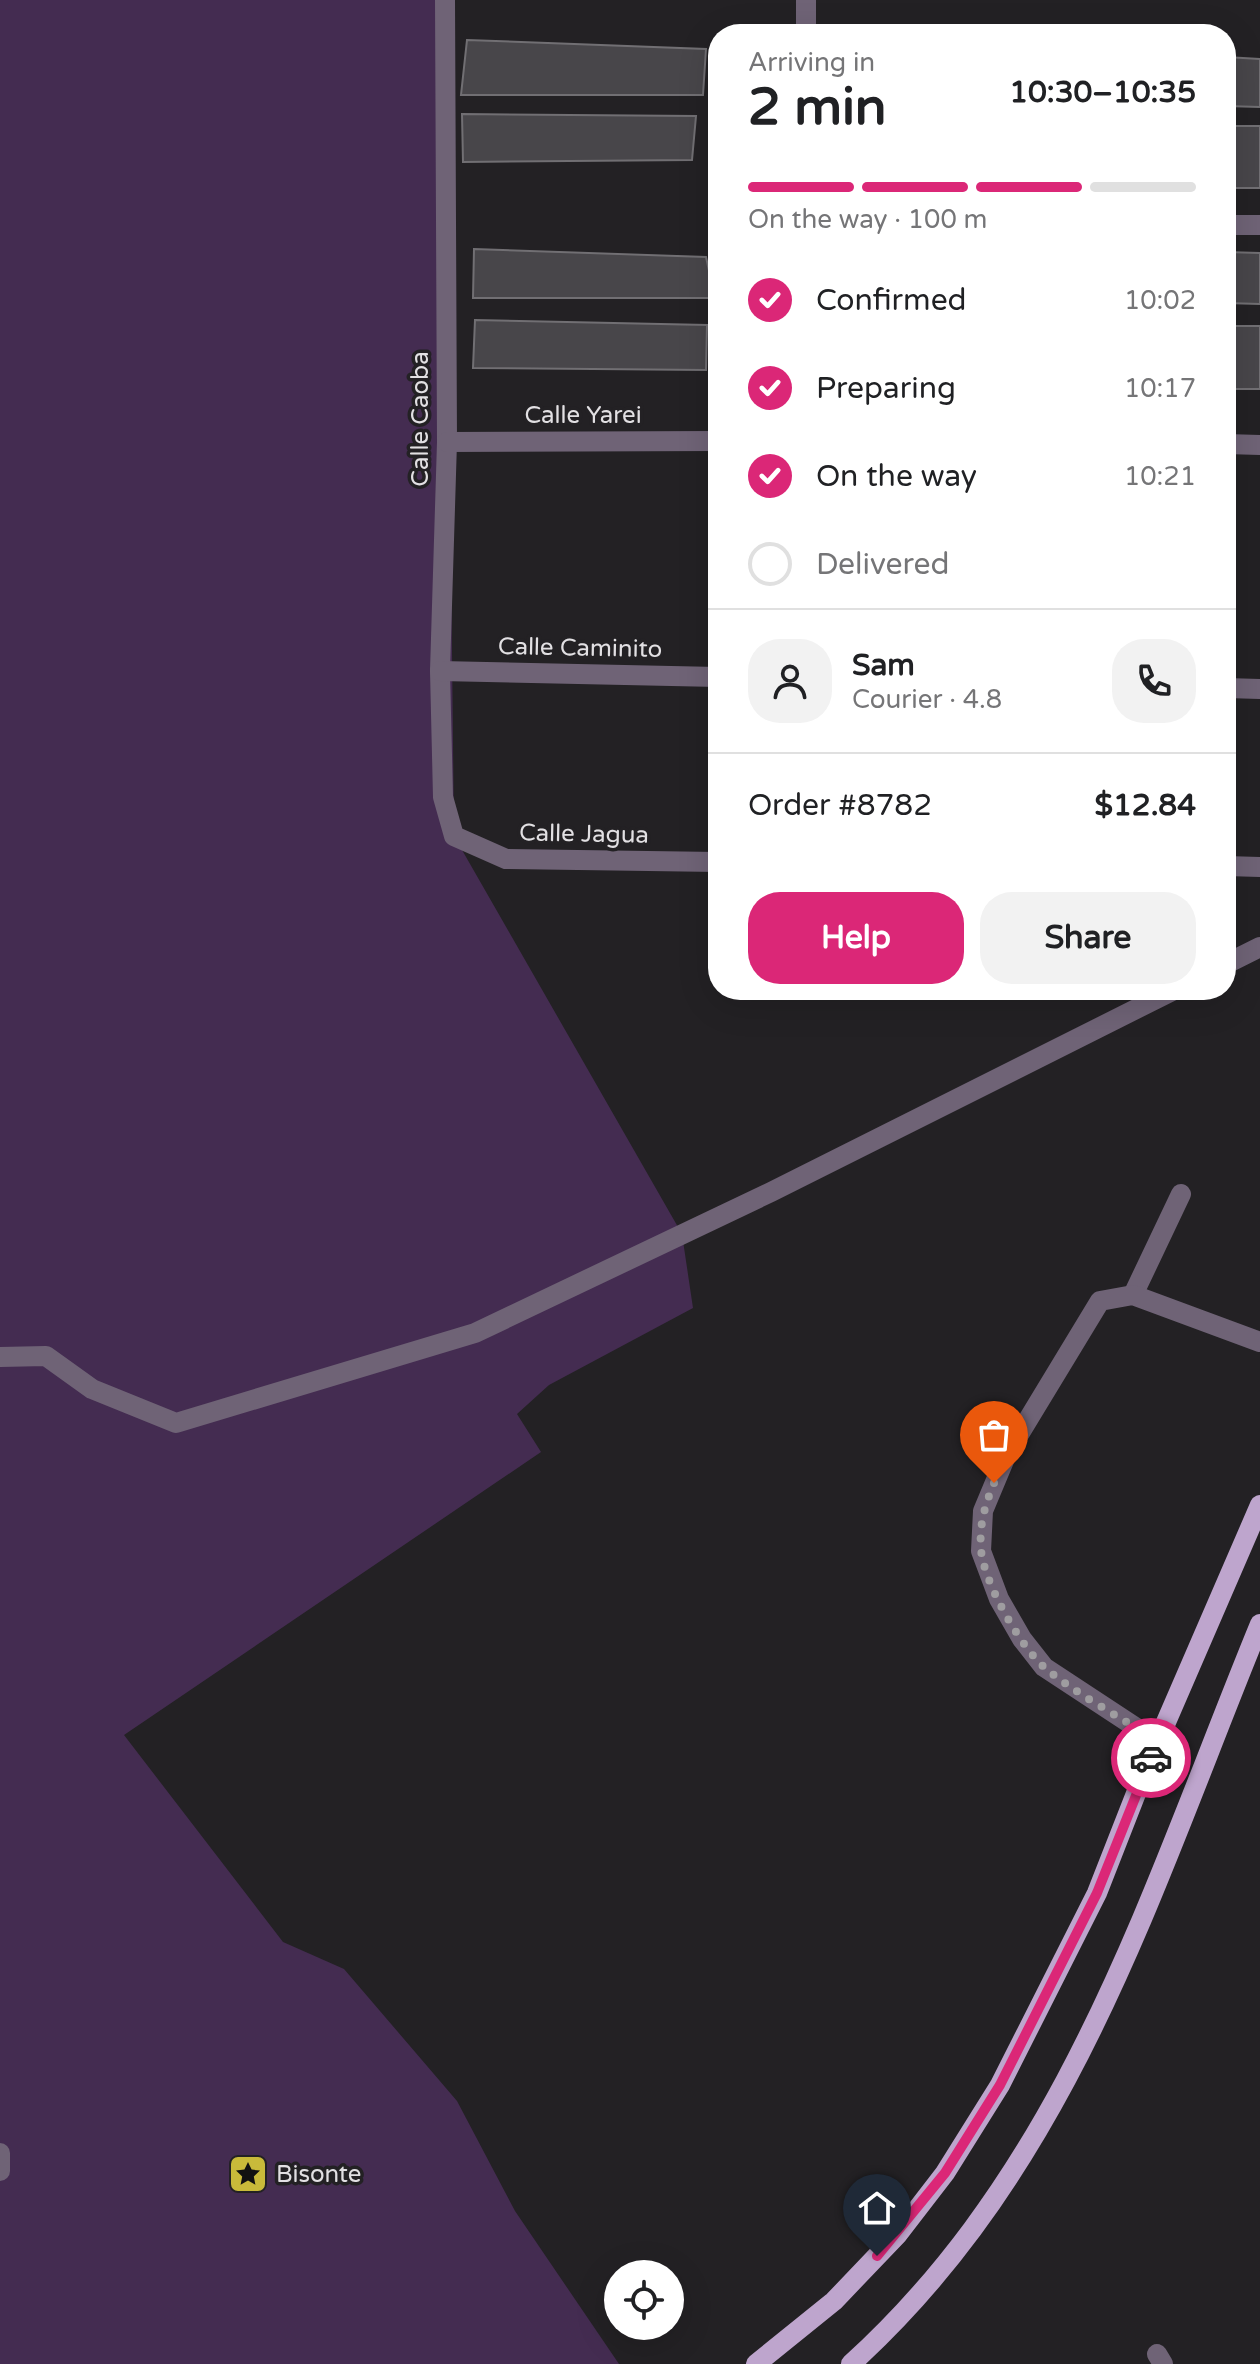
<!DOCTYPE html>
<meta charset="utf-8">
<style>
body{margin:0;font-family:"Varela Round",sans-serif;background:#f2f2f2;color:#202124;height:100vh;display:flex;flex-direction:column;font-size:30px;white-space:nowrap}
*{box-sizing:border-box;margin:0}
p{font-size:26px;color:#757577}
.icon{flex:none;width:44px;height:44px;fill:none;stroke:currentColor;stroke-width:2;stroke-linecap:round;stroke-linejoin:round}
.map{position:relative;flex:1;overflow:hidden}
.drawer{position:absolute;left:708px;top:24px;width:528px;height:976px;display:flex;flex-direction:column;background:#fff;border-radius:32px;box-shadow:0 8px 32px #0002}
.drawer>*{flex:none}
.controls{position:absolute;left:604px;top:2260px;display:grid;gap:16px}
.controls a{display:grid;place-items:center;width:80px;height:80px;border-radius:50%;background:#fff;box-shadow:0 8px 32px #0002;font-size:40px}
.pin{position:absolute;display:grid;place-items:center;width:68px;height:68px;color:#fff;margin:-82px -34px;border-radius:50% 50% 50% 0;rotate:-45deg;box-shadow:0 0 8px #0007}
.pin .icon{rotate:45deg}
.courier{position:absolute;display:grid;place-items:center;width:80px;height:80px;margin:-40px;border:6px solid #db2777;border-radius:50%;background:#fff;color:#222;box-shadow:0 2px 10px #0007}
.summary em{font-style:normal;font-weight:700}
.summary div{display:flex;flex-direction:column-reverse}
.summary{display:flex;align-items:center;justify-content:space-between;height:136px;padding:0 40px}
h1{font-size:52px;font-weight:700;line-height:60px}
.bar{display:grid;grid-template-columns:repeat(4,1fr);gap:12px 8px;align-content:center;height:96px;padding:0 40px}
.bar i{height:10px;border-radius:6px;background:#e0e0e0}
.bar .selected{background:#db2777}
.bar p{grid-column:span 4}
.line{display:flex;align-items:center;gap:20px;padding:0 40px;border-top:2px solid #e0e0e0}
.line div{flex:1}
.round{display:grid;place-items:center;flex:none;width:84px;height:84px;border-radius:32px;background:#f2f2f2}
ol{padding:0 40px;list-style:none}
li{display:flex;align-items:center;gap:24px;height:88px}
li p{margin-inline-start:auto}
li .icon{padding:8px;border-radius:50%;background:#db2777;color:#fff;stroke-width:4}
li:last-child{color:#757577}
li i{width:44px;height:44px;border:4px solid #e0e0e0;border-radius:50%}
.action{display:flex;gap:16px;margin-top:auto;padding:16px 40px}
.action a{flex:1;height:92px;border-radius:32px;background:#db2777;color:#fff;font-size:32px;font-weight:700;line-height:92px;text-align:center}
.action a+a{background:#f2f2f2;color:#202124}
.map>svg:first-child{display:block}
.green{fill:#442c51}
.building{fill:#48464a;stroke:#716f73;stroke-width:2}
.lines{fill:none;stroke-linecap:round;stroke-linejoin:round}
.minor{stroke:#6f6376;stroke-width:20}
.major{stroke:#bea5cd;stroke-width:20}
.done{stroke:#9f9da0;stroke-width:8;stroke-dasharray:0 14.4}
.route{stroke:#db2777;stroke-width:10}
.labels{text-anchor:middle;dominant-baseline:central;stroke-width:7;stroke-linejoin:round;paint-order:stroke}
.street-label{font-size:24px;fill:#e2e0e3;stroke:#232124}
.poi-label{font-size:24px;fill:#e2e0e3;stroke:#232124;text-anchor:start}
</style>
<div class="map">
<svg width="1260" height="2364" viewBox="0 0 1260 2364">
<rect width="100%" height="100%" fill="#232124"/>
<polygon class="green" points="0,0 445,0 454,836 682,1234 693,1308 549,1385 517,1414 541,1452 124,1735 283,1942 344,1969 457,2101 515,2211 619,2364 0,2364"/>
<g class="building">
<polygon points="467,40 706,49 703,95 461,95"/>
<polygon points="1226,57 1260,59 1260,107 1226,106"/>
<polygon points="462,114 696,116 692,160 463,162"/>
<rect x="1226" y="126" width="34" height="62"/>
<polygon points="474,249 706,257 715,298 473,298"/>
<polygon points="1226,252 1260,253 1260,304 1226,303"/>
<polygon points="475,320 707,325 706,370 473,368"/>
<rect x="1226" y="326" width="34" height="63"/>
</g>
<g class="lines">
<g class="minor">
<polyline points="445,0 447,442 440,671 443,797 454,836 506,859 718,862"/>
<polyline points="806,34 806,0"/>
<polyline points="1226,225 1260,225"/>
<polyline points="447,442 718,441"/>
<polyline points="1226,444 1260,445"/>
<polyline points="440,671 718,677"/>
<polyline points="1226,688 1260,689"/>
<polyline points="1226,866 1260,867"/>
<polyline points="1226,964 1260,947"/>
<polyline points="1133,1295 1181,1194"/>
<polyline points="0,1357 46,1356 92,1389 176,1423 475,1333 771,1192 1174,990"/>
<polyline points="1158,1742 1044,1667 1022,1639 999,1599 981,1551 983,1511 1006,1456 1100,1301 1133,1295 1260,1342"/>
<polyline points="0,2153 0,2171"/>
<polyline points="1157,2354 1163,2364"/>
</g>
<g class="major">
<polyline points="756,2364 834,2301 898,2234 945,2173 1000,2085 1097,1893 1144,1773 1260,1505"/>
<path d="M851 2364C1071 2164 1151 1889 1260 1624"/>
</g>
</g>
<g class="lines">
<path class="done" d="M994 1483C985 1505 979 1525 981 1549 983 1581 1020 1646 1044 1667 1074 1693 1124 1719 1158 1742L1151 1758"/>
<polyline class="route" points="877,2256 945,2173 1000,2085 1097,1893 1151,1758"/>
</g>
<defs>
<symbol id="sight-square" viewBox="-11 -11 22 22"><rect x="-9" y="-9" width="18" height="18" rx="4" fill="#c9ba3a" stroke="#232124"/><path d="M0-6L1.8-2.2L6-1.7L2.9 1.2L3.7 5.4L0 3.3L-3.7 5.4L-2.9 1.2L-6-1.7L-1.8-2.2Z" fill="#111"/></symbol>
</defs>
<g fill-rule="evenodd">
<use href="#sight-square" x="226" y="2152" width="44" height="44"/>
</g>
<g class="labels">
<g class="street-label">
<text x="583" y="415">Calle Yarei</text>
<text transform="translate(420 419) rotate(-90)">Calle Caoba</text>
<text transform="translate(580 648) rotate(1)">Calle Caminito</text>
<text transform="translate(584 834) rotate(1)">Calle Jagua</text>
</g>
<g class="poi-label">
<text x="276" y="2174">Bisonte</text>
</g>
</g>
</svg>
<div class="controls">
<a><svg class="icon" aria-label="locate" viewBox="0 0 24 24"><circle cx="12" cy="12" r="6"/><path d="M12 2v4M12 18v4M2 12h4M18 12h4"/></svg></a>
</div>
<div class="pin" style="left:994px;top:1483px;background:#ea580c"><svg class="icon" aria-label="bag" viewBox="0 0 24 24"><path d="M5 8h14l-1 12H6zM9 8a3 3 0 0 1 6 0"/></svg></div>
<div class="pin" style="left:877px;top:2256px;background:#1f2937"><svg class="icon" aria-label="home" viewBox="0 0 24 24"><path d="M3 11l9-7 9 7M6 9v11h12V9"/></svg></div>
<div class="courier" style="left:1151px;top:1758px"><svg class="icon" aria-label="car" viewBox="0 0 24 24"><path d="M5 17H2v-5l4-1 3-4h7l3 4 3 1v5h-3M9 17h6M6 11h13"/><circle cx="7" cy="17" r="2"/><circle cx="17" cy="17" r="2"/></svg></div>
<section class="drawer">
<div class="summary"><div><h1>2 min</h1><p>Arriving in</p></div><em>10:30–10:35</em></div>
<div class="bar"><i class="selected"></i><i class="selected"></i><i class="selected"></i><i></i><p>On the way · 100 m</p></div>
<ol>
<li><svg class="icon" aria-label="check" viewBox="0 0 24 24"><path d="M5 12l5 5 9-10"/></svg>Confirmed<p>10:02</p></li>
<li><svg class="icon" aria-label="check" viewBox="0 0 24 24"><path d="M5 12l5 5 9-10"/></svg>Preparing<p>10:17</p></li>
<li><svg class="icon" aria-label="check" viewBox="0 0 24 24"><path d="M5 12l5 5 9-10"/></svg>On the way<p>10:21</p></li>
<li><i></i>Delivered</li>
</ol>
<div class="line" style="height:144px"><a class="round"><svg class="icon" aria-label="person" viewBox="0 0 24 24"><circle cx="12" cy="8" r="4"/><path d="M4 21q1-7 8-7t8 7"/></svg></a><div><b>Sam</b><p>Courier · 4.8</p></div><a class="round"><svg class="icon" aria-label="phone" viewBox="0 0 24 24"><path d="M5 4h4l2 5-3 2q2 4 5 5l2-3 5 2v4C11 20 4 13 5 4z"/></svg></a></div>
<div class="line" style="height:104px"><div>Order #8782</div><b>$12.84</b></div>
<div class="action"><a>Help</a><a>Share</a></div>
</section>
</div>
